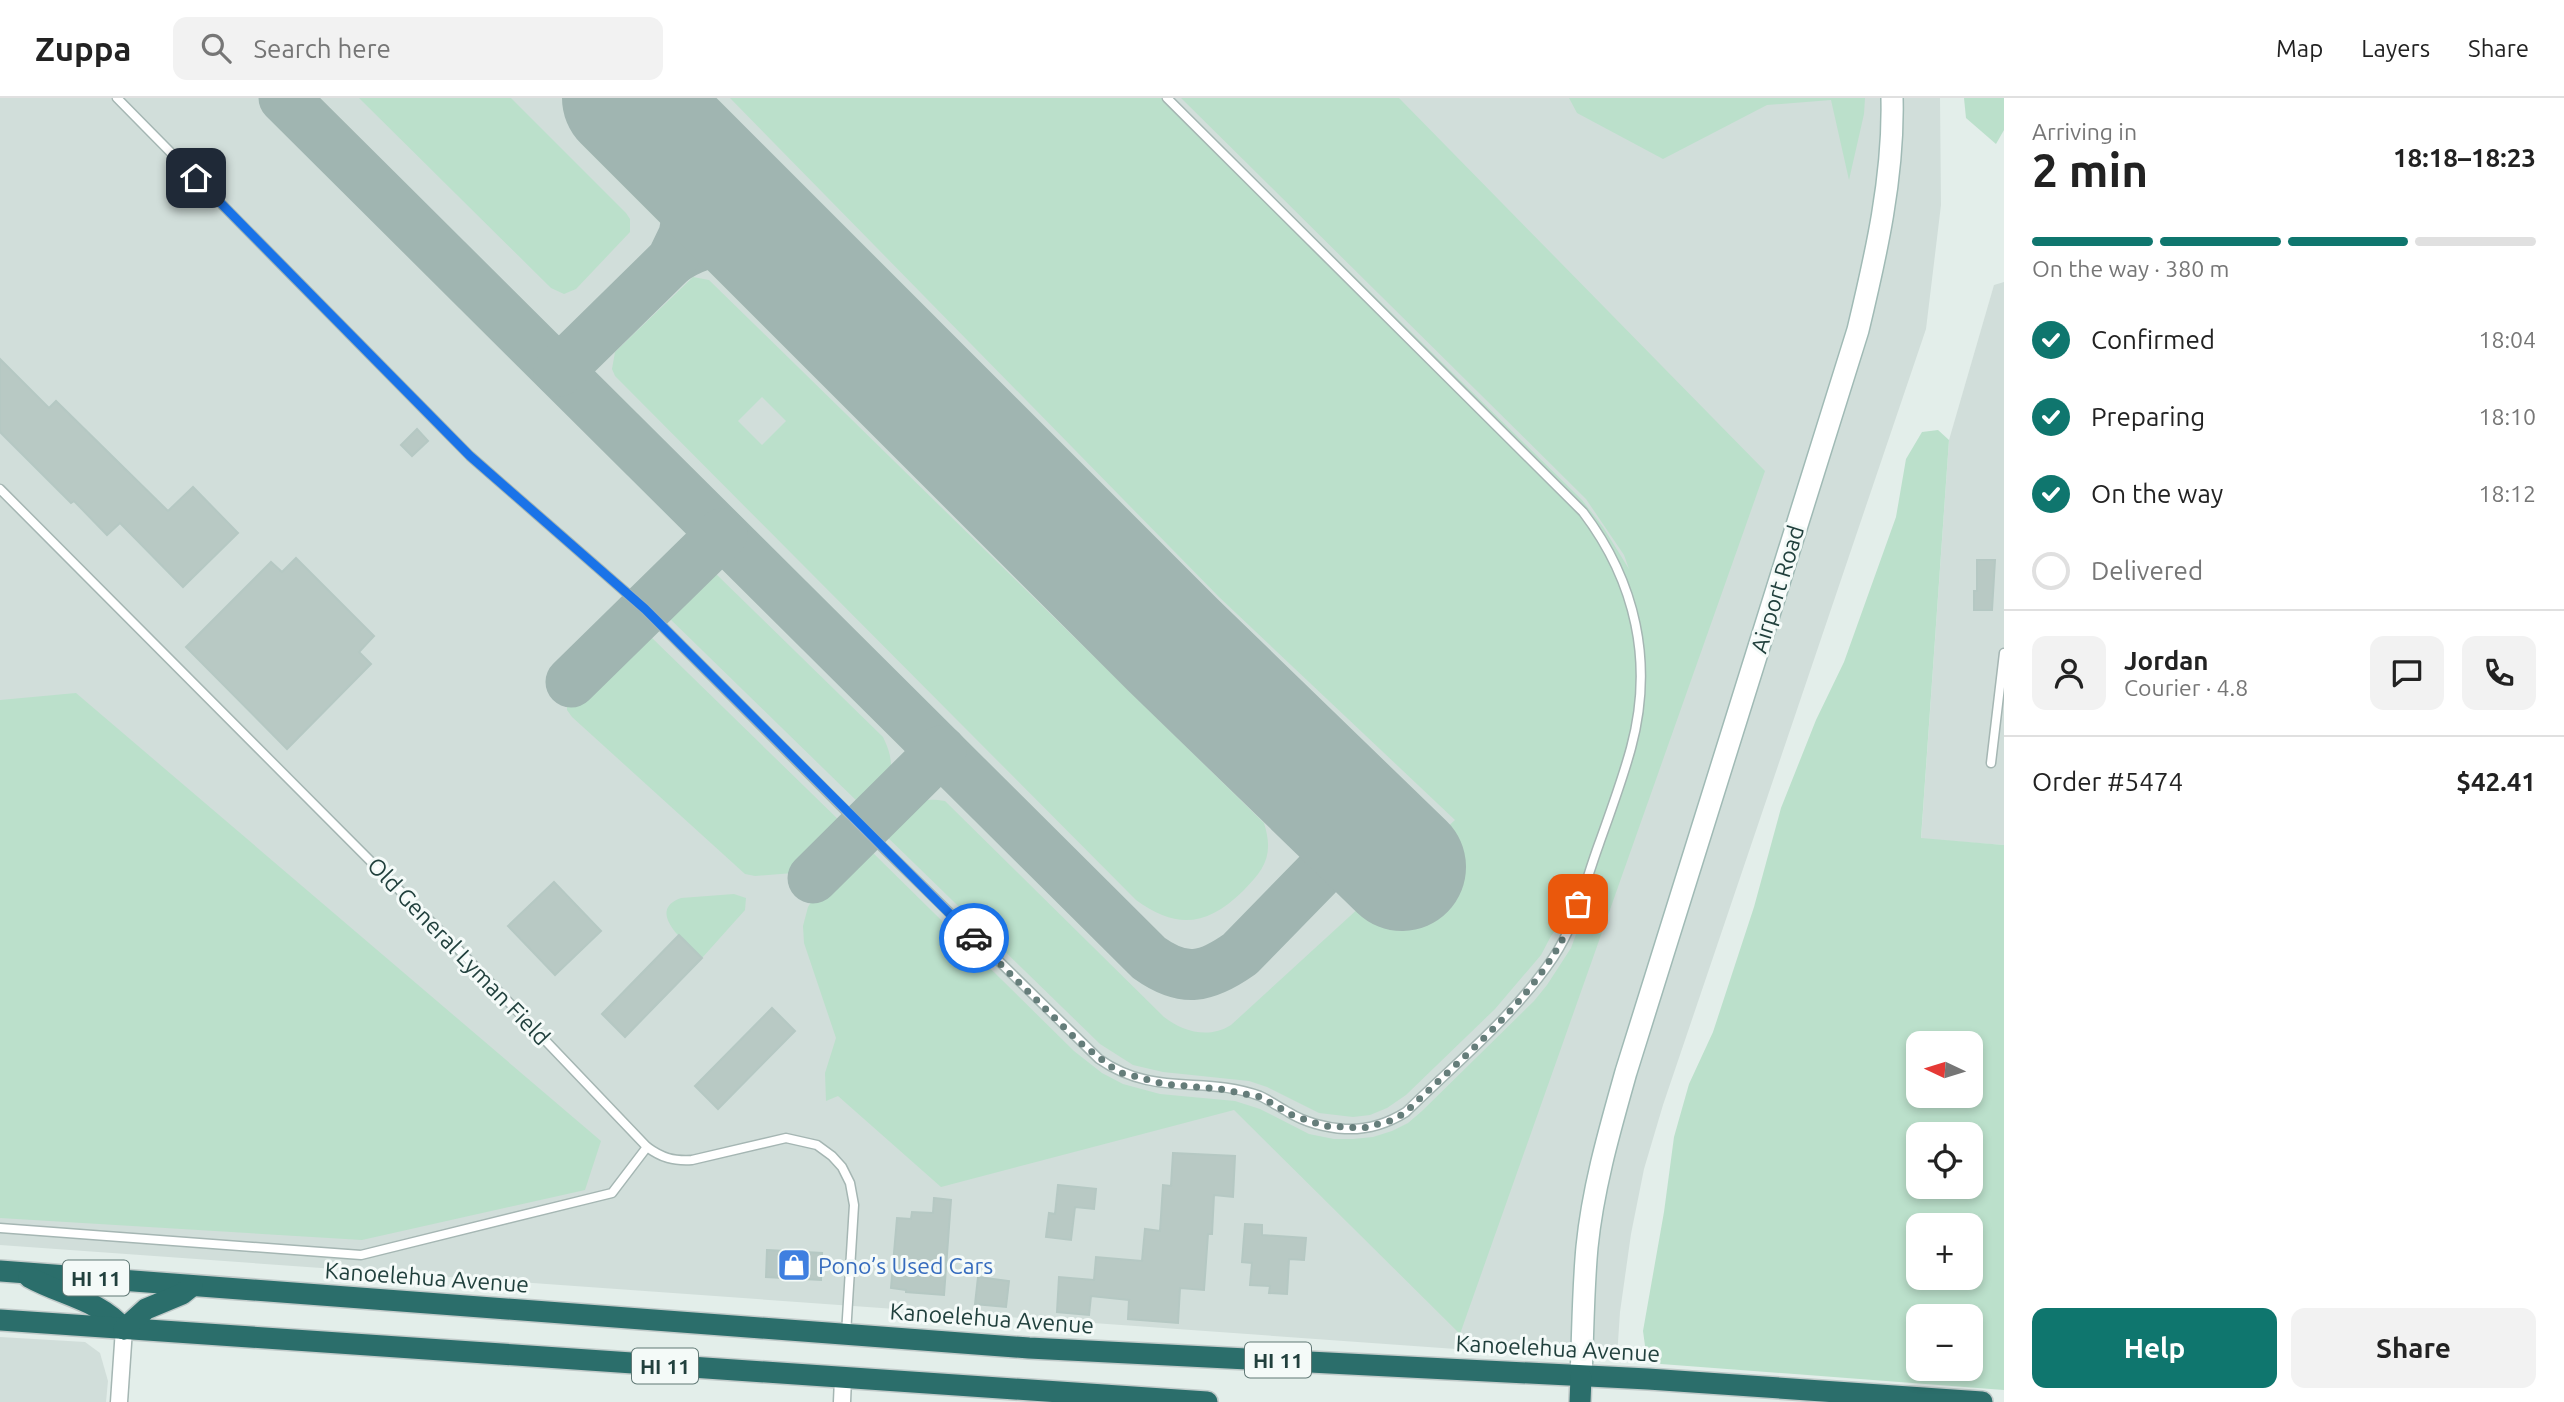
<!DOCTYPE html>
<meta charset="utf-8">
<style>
body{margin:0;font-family:Ubuntu,sans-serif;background:#f2f2f2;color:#222;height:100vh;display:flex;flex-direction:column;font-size:26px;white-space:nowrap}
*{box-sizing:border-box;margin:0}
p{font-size:23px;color:#767676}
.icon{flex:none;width:38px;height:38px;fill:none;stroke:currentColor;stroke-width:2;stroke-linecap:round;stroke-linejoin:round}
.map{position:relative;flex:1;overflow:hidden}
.sheet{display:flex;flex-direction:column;background:#fff;width:560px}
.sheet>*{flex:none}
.needle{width:46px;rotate:274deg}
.controls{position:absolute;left:1906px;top:933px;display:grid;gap:14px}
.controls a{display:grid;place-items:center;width:77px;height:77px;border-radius:14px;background:#fff;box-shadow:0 4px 10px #0003;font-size:35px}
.pin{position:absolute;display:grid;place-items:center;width:60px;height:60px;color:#fff;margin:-30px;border-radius:14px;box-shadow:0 4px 10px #0006}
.courier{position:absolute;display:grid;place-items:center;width:70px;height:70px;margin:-35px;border:5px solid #1a73e8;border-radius:50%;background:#fff;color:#222;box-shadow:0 2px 9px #0007}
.headline em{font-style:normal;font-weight:700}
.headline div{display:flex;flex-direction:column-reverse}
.headline{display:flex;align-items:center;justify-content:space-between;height:119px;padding:0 28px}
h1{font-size:46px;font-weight:700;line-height:52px}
.bar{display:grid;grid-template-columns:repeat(4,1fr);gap:10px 7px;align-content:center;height:84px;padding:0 28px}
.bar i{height:9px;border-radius:5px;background:#e0e0e0}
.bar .active{background:#0f766e}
.bar p{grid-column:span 4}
.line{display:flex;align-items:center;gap:18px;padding:0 28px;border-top:2px solid #e0e0e0}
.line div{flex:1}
.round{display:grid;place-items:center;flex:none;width:74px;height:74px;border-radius:14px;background:#f2f2f2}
ol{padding:0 28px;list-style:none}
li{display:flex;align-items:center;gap:21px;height:77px}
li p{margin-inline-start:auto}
li .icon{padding:7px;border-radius:50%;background:#0f766e;color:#fff;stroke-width:4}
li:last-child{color:#767676}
li i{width:38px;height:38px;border:4px solid #e0e0e0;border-radius:50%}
.button{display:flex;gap:14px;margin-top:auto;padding:14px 28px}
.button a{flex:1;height:80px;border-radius:14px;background:#0f766e;color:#fff;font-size:28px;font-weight:700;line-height:80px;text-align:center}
.button a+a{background:#f2f2f2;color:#222}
header{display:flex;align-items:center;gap:42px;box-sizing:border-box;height:98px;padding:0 35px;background:#fff;border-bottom:2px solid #e0e0e0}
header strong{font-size:33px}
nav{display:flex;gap:38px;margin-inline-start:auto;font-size:24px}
.search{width:490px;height:63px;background:#f2f2f2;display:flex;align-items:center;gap:18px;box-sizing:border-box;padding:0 24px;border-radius:14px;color:#767676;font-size:26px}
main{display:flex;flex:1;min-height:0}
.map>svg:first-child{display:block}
.built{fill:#d1deda}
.green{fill:#bbe0cb;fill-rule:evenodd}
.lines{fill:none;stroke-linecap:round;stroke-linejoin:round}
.taxiway{stroke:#a0b5b1;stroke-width:51}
.runway{stroke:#a0b5b1;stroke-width:128}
.building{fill:#b8c9c4;stroke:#b5c8c3;stroke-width:2}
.lane-casing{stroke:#a5b6b3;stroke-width:11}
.street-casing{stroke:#a5b6b3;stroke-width:19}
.secondary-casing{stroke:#a0bab5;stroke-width:24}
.highway-casing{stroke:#c1cac9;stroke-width:24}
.lane{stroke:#fff;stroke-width:8}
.street{stroke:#fff;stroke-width:16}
.secondary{stroke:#fff;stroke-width:21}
.highway{stroke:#2b6e6b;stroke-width:21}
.done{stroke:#657d7a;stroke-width:7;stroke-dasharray:0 12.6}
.route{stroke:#1a73e8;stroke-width:9}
.labels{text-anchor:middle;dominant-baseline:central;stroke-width:6;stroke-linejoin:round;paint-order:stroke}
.shield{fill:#f4faf8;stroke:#607875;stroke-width:2}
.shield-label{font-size:21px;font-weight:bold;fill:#21403d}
.street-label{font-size:23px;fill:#21403d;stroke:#f4faf8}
.shop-label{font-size:23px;fill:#366cbe;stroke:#f4faf8;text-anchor:start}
</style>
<header>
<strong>Zuppa</strong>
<div class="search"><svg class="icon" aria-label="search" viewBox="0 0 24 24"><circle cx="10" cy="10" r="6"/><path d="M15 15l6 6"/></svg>Search here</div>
<nav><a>Map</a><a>Layers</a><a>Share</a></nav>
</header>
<main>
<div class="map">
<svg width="2004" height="1304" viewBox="0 0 2004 1304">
<rect width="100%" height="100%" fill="#e3eeea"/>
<g class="built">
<polygon points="0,0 1940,0 1941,107 1926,231 1663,1007 1644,1071 1631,1136 1620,1214 1617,1259 1526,1256 0,1147"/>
<polygon points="2004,184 2004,747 1921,741 1949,342 1994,187"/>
<polygon points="0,1239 85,1244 100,1255 108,1283 106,1304 0,1304"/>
</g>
<g class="green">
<polygon points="359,0 511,0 626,115 630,121 630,134 576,191 564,196 551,190"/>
<path d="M730 0H1173L1582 402 1603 429 1629 471 1624 457 1586 401 1181 0H1399L1765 373 1460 1236 1234 1012 941 1089 838 998 826 1003 825 975 836 940 804 845 803 828 808 809 818 793 866 748 1074 953 1102 975 1123 986 1160 996 1235 1003 1260 1011 1309 1036 1334 1041H1353L1373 1039 1392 1033 1408 1025 1422 1013 1534 903 1547 887 1571 850 1597 778 1551 838 1541 857 1495 911 1406 997 1387 1010 1370 1017 1353 1019 1319 1015 1267 989 1249 983 1163 974 1133 967 1100 946 879 731C901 710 912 698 945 703L1164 919C1183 934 1209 941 1231 927L1455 722 1219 499Z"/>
<polygon points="1569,0 1865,0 1864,16 1849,82 1831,2 1767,7 1663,61 1577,15"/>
<polygon points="1964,0 2004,0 2004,32 1996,46 1966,20"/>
<path d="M693 179 709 182 1264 725C1274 757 1265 771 1243 793 1207 828 1177 832 1136 802L615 278 612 271 615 254ZM762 299 786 323 762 347 738 323Z"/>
<path d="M1938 332 1949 342 1921 740 2004 747V1292L1661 1266 1646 1255 1643 1233 1664 1114 1674 1039 1689 986 1713 934 1754 809 1781 710 1816 622 1844 564 1896 419 1906 361 1922 334ZM1918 945H1970V998H1918ZM1918 1036H1970V1088H1918ZM1918 1127H1970V1180H1918ZM1918 1218H1970V1270H1918Z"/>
<path d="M713 473 883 639C900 674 888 686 864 710L665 516 707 474Z"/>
<polygon points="649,537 846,729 818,759 793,775 755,778 745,776 572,619 567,612 567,605 571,600"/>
<polygon points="76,595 601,1043 585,1092 362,1142 0,1120 0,602"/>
<path d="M734 796 746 800 745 812 702 860C688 847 644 813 681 800Z"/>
</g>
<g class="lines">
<g class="taxiway">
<path d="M284 0 1149 860C1184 885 1206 880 1240 856L1363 730"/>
<path d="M672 162C718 131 751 141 795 169"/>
<polyline points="559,273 672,162 684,137 689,108 683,75 652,26"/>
<polyline points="571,584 722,436"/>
<polyline points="813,780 941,653"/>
</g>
<polyline class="runway" points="626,0 1173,547 1402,769"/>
</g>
<g class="building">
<polygon points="0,261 49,310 56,303 168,413 193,389 238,435 183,489 120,425 107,437 74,403 71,405 0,334"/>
<polygon points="417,331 428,343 412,358 401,347"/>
<polygon points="296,460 374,538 359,554 371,566 287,651 186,549 271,464 282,474"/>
<polygon points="1977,462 1995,462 1992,512 1974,512 1974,493 1977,493"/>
<polygon points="554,784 601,833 555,877 508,828"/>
<polygon points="679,837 702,860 625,939 602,916"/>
<polygon points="772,910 795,933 718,1011 695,988"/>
<polygon points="1173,1055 1235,1058 1233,1099 1214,1097 1212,1136 1208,1136 1204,1192 1180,1190 1178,1225 1128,1221 1129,1202 1091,1198 1089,1217 1057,1214 1059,1179 1094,1182 1096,1159 1142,1163 1145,1131 1160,1133 1163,1087 1171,1088"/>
<polygon points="1058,1087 1096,1091 1094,1111 1075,1109 1071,1142 1046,1139 1049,1115 1055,1116"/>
<polygon points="934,1100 951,1102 944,1197 906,1194 906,1192 891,1190 897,1120 911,1121 912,1114 933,1115"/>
<polygon points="1245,1126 1262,1127 1262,1137 1306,1140 1304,1162 1289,1161 1287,1196 1269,1195 1270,1188 1250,1187 1252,1165 1242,1164"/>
<polygon points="767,1152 822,1155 821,1182 766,1179"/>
<polygon points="978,1179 1009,1183 1006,1209 975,1206"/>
</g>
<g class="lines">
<defs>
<g id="lane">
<path d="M117 0 470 358 645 511 863 730 1099 961C1155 1000 1204 977 1260 998 1269 1002 1279 1009 1288 1014 1304 1024 1326 1030 1345 1031 1367 1032 1387 1026 1406 1014 1456 965 1514 918 1553 860 1576 826 1585 784 1599 746 1610 715 1622 683 1631 650 1654 565 1636 484 1583 414L1167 0"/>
<path d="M0 391 458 851 647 1049C662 1060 673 1063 692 1062L786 1040 817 1047 832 1058 842 1069 850 1085 854 1107 846 1236"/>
<polyline points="1991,665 2004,555"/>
<polyline points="0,1130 361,1157 612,1095 647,1049"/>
</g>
<g id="street">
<polyline points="119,1304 124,1231"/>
<polyline points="842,1304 843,1280"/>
</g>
<path id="secondary" d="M1581 1279C1583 1235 1583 1192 1587 1149 1593 1089 1610 1031 1626 974L1858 232C1876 157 1894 78 1892 0"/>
<g id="highway">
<polyline points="0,1173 1029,1250 1648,1281 1982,1304"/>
<path d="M29 1179C61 1197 100 1202 124 1231"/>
<polyline points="0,1222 1207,1304"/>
<polyline points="124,1231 146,1211 182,1196 192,1188"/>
<polyline points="1580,1304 1581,1279"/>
</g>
</defs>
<use href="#lane" class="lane-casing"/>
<use href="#street" class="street-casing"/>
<use href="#secondary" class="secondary-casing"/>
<use href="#highway" class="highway-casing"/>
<use href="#lane" class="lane"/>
<use href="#street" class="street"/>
<use href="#secondary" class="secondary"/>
<use href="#highway" class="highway"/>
</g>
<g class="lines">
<path class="done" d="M974 840 1078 943 1118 974 1164 986 1220 991 1261 999 1292 1017 1324 1028 1363 1030 1393 1022 1406 1014C1469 952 1549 891 1578 806"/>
<polyline class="route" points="196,80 470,358 645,511 974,840"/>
</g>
<defs>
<symbol id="shop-square" viewBox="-11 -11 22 22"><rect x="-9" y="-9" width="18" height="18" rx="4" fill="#3f7fe0" stroke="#f4faf8"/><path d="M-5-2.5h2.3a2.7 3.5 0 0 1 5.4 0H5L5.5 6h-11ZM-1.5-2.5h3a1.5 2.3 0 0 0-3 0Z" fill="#fff"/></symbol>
</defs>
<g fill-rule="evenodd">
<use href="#shop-square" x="775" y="1148" width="38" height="38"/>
</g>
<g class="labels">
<g class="shield">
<rect x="63" y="1162.5" width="66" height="35" rx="5"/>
<rect x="1245" y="1244.5" width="66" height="35" rx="5"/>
<rect x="632" y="1250.5" width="66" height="35" rx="5"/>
</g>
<g class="shield-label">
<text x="96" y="1180">HI 11</text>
<text x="1278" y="1262">HI 11</text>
<text x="665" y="1268">HI 11</text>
</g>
<g class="street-label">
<text transform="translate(1777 491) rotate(-73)">Airport Road</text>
<text transform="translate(459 853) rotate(46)">Old General Lyman Field</text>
<text transform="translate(427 1179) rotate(4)">Kanoelehua Avenue</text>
<text transform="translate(992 1220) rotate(4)">Kanoelehua Avenue</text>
<text transform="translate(1558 1250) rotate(3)">Kanoelehua Avenue</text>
</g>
<g class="shop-label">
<text x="818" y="1167">Pono’s Used Cars</text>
</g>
</g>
</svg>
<div class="controls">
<a><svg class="needle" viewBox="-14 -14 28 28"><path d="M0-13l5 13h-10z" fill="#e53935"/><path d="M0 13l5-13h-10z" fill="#767676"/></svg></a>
<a><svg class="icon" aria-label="locate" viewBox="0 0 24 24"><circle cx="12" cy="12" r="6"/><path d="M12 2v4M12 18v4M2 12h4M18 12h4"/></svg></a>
<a>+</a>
<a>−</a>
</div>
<div class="pin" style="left:1578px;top:806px;background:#ea580c"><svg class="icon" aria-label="bag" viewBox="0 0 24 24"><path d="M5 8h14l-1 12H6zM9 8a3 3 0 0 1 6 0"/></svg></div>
<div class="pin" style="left:196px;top:80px;background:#1f2937"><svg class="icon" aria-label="home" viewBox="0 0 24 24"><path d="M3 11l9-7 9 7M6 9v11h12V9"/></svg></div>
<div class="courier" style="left:974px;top:840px"><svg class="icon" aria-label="car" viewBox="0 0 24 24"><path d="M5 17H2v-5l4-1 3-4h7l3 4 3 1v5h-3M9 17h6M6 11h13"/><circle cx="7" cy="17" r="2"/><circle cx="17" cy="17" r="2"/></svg></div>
</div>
<section class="sheet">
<div class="headline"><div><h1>2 min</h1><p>Arriving in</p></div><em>18:18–18:23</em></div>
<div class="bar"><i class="active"></i><i class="active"></i><i class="active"></i><i></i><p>On the way · 380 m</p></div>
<ol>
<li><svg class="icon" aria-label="check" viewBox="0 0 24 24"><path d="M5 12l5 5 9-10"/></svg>Confirmed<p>18:04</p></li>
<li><svg class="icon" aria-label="check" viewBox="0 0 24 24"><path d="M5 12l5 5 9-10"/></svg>Preparing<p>18:10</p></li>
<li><svg class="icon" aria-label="check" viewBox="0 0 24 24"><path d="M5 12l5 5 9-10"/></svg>On the way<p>18:12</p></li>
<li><i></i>Delivered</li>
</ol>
<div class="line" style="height:126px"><a class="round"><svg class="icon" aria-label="person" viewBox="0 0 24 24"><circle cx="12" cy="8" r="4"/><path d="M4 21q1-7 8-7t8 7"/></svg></a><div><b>Jordan</b><p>Courier · 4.8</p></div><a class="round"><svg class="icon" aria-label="chat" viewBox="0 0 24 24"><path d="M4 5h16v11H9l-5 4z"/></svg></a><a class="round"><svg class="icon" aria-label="phone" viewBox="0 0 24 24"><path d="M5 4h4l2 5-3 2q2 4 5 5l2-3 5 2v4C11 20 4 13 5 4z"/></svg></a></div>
<div class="line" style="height:91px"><div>Order #5474</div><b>$42.41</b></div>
<div class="button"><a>Help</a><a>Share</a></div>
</section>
</main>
